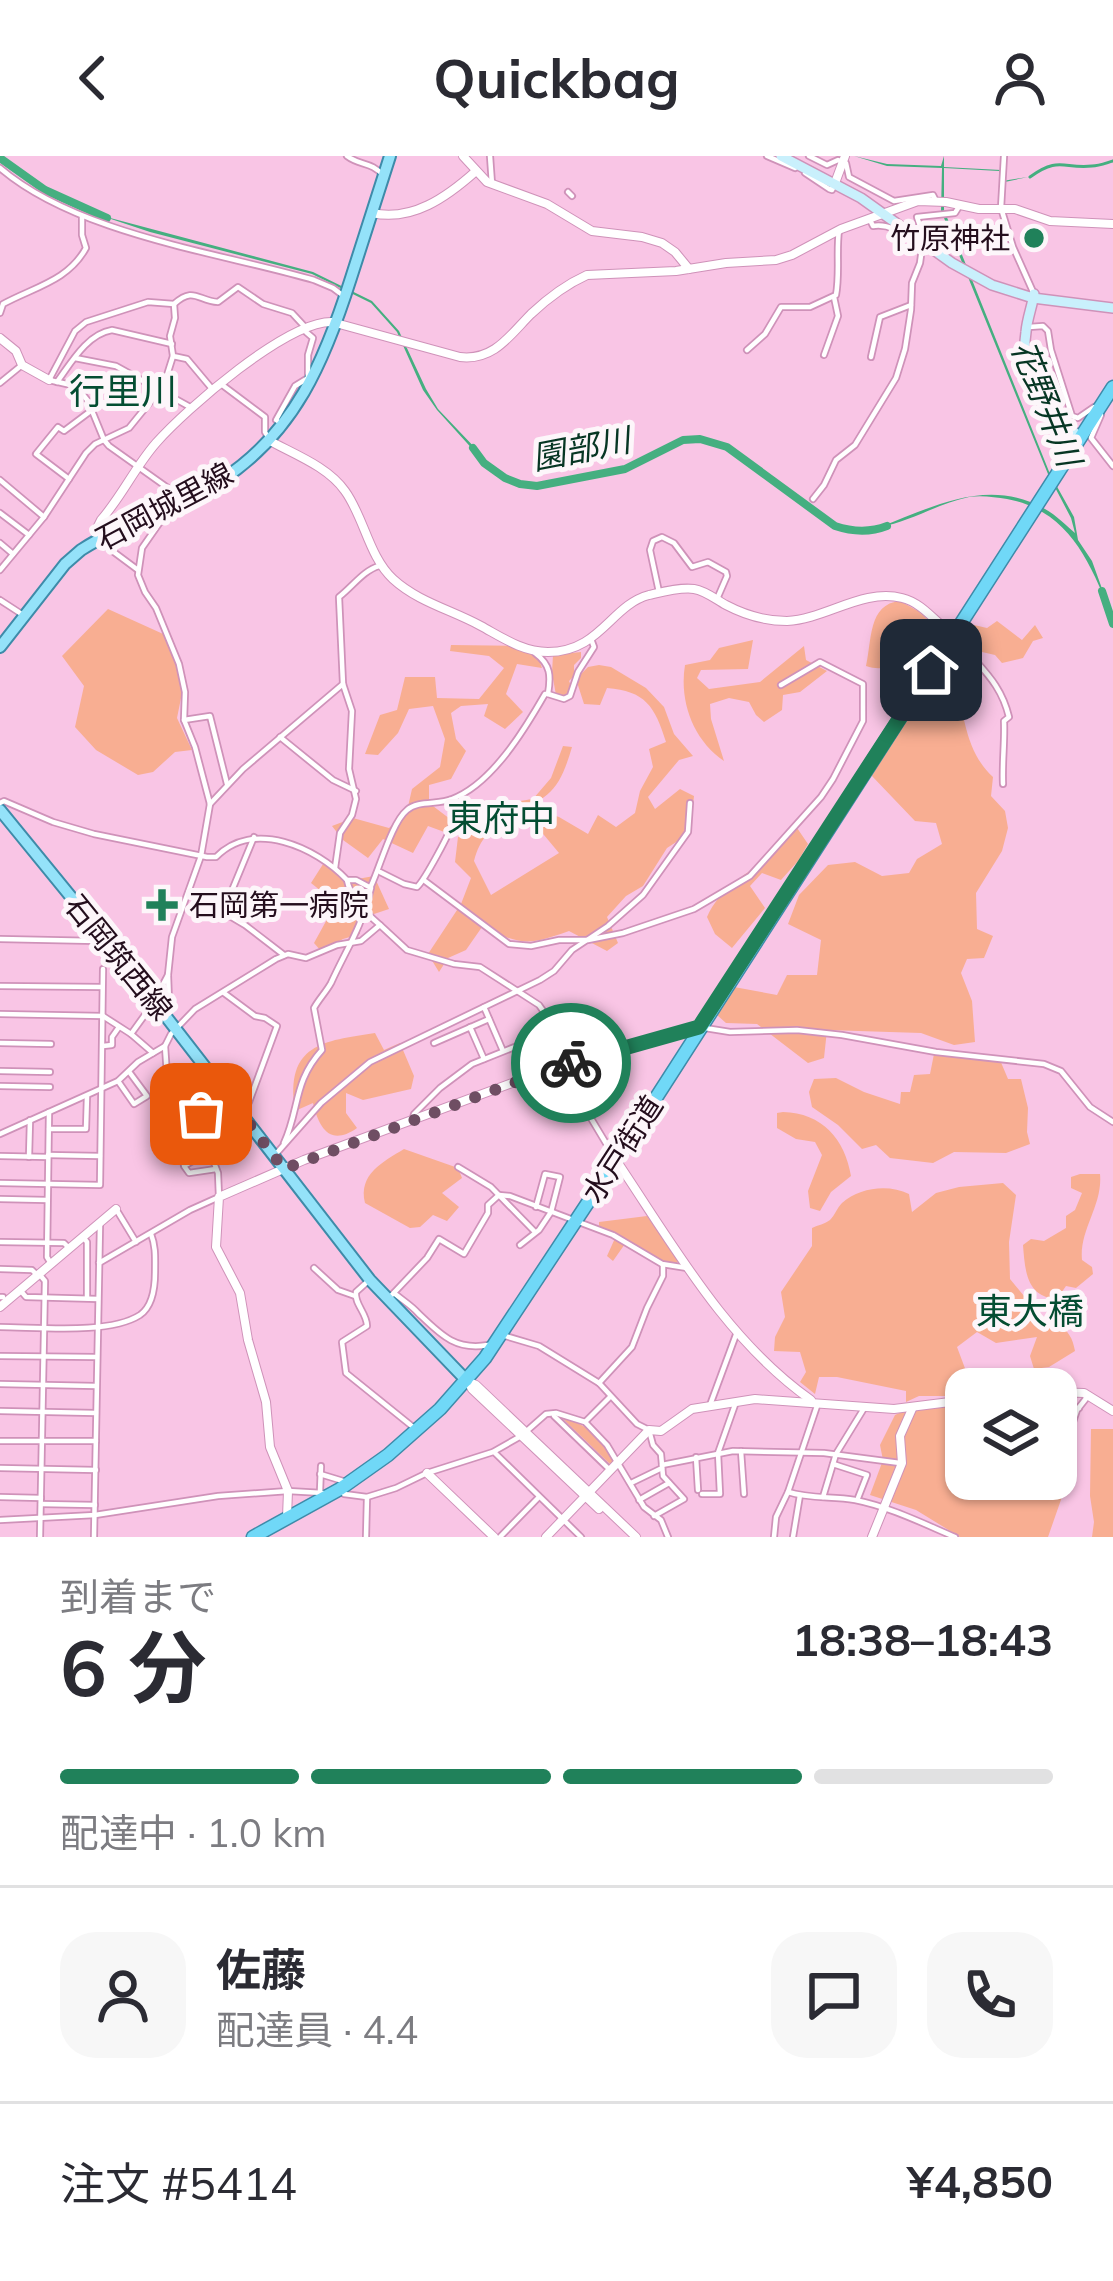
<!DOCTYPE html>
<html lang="ja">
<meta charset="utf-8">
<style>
body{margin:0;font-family:Mulish,"Noto Sans JP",sans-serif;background:#f7f7f7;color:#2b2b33;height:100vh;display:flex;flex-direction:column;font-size:45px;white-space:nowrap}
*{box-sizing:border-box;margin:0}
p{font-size:39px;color:#7c7c81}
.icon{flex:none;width:66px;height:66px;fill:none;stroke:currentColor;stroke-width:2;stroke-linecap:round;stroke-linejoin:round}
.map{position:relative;height:1381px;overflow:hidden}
.sheet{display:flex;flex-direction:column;background:#fff;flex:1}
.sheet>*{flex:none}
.buttons{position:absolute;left:945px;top:1212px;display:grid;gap:24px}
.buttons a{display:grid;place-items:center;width:132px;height:132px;border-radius:24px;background:#fff;box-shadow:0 3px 9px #0004;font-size:60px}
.pin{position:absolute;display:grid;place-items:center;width:102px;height:102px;color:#fff;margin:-51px;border-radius:24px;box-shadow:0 6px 18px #0006}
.courier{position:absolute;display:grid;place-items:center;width:120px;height:120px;margin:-60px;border:9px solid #20815a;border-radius:50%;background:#fff;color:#222;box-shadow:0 3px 15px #0007}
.head em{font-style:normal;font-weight:700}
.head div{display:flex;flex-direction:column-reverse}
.head{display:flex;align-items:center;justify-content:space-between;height:204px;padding:0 60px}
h1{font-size:78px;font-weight:700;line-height:90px}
.bar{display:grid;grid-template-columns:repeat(4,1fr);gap:18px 12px;align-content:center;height:144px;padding:0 60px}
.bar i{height:15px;border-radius:9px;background:#e1e1e2}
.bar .on{background:#20815a}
.bar p{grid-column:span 4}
.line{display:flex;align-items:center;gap:30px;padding:0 60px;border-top:3px solid #e1e1e2}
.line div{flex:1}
.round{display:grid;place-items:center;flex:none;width:126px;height:126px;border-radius:36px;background:#f7f7f7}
header{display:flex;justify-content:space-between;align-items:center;height:156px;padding:0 60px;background:#fff;font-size:54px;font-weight:700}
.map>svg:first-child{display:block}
.green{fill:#f8ae92}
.water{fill:#45af80}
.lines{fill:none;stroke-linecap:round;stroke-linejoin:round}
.stream{stroke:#45af80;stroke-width:3}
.river{stroke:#45af80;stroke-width:8}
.minor-casing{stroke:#cf92b9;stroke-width:8}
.tertiary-casing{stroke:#cf92b9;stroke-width:10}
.secondary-casing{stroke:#cf92b9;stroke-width:12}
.primary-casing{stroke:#3e8ba9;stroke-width:14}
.trunk-casing{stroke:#3e8ba9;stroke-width:15}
.minor{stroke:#fff;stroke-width:4.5}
.tertiary{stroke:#fff;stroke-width:8}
.secondary{stroke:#c9f0fc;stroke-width:9}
.primary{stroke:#94e2f9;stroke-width:10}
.trunk{stroke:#70d8f7;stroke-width:12}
.done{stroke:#6f4e63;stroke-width:12;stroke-dasharray:0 21.6}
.route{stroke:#20815a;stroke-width:15}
.poi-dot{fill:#20815a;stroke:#fdf6fa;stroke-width:4.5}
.labels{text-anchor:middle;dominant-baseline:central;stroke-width:10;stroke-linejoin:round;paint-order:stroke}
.poi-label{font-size:30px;fill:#240e1d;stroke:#fdf6fa;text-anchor:end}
.street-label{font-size:30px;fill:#240e1d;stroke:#fdf6fa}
.water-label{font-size:33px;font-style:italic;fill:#073624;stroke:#fdf6fa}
.quarter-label{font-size:36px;fill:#044d32;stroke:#fdf6fa}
</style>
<header><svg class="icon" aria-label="back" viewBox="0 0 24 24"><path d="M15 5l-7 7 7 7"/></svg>Quickbag<svg class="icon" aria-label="person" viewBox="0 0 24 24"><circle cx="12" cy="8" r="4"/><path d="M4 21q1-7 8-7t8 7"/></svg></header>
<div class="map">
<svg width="1113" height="1381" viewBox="0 0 1113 1381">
<rect width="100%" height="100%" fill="#f9c5e5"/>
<g class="green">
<path d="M900 445 918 455 942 476 921 512C901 504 885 517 866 510 872 484 868 448 900 445Z"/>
<polygon points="108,453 172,482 183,532 177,562 192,594 175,596 153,616 138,619 96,594 75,571 84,530 62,500"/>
<polygon points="997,465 1022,484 1035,469 1043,482 1033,485 1023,502 1002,507 995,499 982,496 962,483 974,469 987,472"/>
<path d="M753 484 748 513 701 514 697 522 709 533 760 526 804 490 806 504 827 515 800 536 783 539 782 554 764 566 756 559 749 546 729 542 710 548 711 563 724 605C693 584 679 545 685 509L710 504 719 492Z"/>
<polygon points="451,489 524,490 537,498 542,512 517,508 506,538 523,556 505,573 484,560 488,548 461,550 451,557 456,583 466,595 451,623 429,629 429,647 454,666 447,677 428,670 413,697 383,683 368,702 343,684 332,670 353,662 389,672 407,655 412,633 440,611 445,583 433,550 409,553 398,577 378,599 365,598 380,559 397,554 405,521 435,521 437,542 479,543 504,512 489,500 450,495"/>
<polygon points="581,496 581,502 574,509 574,520 569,525 573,534 567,542 556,539 552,517 553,499"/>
<path d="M599 509 611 511 646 532 664 551 674 578 693 600 679 604 648 641 655 653 680 633 694 640 690 677 667 692 643 730 626 740 607 761 618 787 607 795 569 775C527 790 522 789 482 771L466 794 448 802 439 816 428 798 461 748 471 722 455 706 458 681 482 677C499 651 503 647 533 643L551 622 563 590 572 591C560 632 550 646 507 655 492 674 480 681 474 705L491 739 559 697 534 667 546 657 559 661 588 678 598 659 616 671 635 657 640 635 653 611 649 593 666 586C655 550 645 535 607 532L600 549 584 548 576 523 588 511Z"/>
<path d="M937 519 955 525C965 560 965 595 993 621L991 640 1005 655 1008 672 1002 695 976 737 977 773 993 780 984 802 967 803 961 817 972 845 975 886 954 889 921 877 827 874 824 902 808 907 757 868 726 867 717 859 734 831 777 839 787 819H817L821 784 788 768 799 739 828 709 855 706 882 720 909 717 917 703 942 688 936 667 915 665 871 619Z"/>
<path d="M795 669 808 688 798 705 781 724 762 717 750 730 765 752 732 792 715 778 707 761C721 730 746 720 770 699 779 691 787 679 795 669Z"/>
<polygon points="325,705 352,724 374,720 389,753 359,763 360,778 343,783 321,795 314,787 336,747 311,727"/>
<path d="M375 877 384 894 400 887 414 920 411 933 363 944 346 937V957L357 972C330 991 319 972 313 947L295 955C285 888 323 885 375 877Z"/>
<polygon points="934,898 1000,904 1008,923 1021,923 1028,952 1027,976 1030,988 1006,997 954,996 933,1007 890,1002 876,989 862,993 838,969 812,951 809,936 814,923 836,922 864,936 900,948 901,936 910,936 914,919 930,918"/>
<path d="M783 956C822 957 845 983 851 1020L831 1036 820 1055 810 1052 808 1035 822 999 815 986 796 983 777 972V957Z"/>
<path d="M404 993 458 1012 462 1022 442 1037 459 1051 447 1065 433 1059 420 1071 410 1072 365 1047C358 1018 383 1006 404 993Z"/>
<path d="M1080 1018H1100C1103 1049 1079 1074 1082 1104L1092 1111 1093 1118 1076 1132 1066 1130 1057 1143C1026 1141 1025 1114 1023 1089L1031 1083 1044 1085 1066 1072V1060L1075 1054 1082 1037 1071 1032V1021Z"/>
<path d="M1003 1027 1016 1039 1009 1086 1010 1123 1024 1140 1032 1159C1054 1166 1071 1169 1075 1195L1049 1211 1034 1213 1030 1200 1037 1181 996 1187 977 1176 957 1191 966 1215 955 1240H919L906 1246V1235L837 1221H819L815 1238 800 1226 806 1216 800 1196 774 1195 775 1181 785 1161 781 1136 812 1090V1072C818 1069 825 1068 830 1064 835 1059 837 1052 842 1047 860 1031 889 1028 909 1038L912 1056 936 1037 959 1031Z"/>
<polygon points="647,1060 678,1104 677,1108 658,1104 627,1085 613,1105 607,1100 616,1080 599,1071 599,1066"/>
<polygon points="966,1246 966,1323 1056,1323 1056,1312 1074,1332 1063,1338 1048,1381 960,1381 916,1354 870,1339 883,1304 880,1289 895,1259 919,1248"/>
<path d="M561 1261C588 1269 601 1280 614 1305L610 1308Z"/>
<polygon points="1091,1273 1113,1273 1113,1381 1092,1381 1094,1366 1090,1340"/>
</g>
<g class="water">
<path d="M854 0 887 8 941 10 944 0V11L1001 14 1002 25 1028 21 1000 27 999 15 944 12V54L1050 318 1074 361 1078 384 1092 405 1113 463C1091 409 1071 355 1007 343 995 341 981 339 969 341 939 347 910 366 880 371 935 350 988 321 1045 353 1056 359 1067 370 1075 377L1071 362 1048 318 944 62 941 55 942 12 887 10Z"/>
<polygon points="99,59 313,116 372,145 399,175 426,233 438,253 478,295 476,297 437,254 423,234 397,176 371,147 312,118 150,76"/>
</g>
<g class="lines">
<path class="stream" d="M1030 21C1059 0 1063 13 1092 10 1099 10 1106 7 1113 5"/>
<g class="river">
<polyline points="0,2 45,34 107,62"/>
<path d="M473 292 484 307 505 322 520 328 537 330 625 313 683 284 700 283 727 291 835 370C853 376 869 377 887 370"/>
<polyline points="1102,435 1113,468"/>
</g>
<defs>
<g id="minor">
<path d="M347 0C360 10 371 5 384 20"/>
<polyline points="490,0 492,28"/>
<polyline points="767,0 795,12"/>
<polyline points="809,0 827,9 838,4 846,7 849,21 894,45 933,39 936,45"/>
<polyline points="1004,0 1001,52 1013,91 1034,138"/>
<path d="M0 12C77 78 217 96 314 124L333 132 345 141"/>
<polyline points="805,17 829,33 832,34 834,30"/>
<polyline points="568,36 572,40"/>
<polyline points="920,70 917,61 955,57 960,49"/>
<polyline points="174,148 175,162 170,180 173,200 187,203 213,234"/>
<path d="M0 157 3 148C34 131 68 125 86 92L82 79V61"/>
<polyline points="1029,171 1043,170 1048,175 1051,194 1072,260 1078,262 1094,251"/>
<path d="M747 194 765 178 781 151H810L836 139C840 117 836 96 839 74"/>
<polyline points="824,199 838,160 834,141"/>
<polyline points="871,201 880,161 911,149"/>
<polyline points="75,202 116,210 190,251"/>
<path d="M57 226C71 207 87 178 112 174L172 188"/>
<polyline points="0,227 22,209"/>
<polyline points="221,228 265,261 265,276 269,283"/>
<polyline points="162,235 173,200"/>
<polyline points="1101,259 1091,282 1113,310"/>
<polyline points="279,266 276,264 295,230 308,222 308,199 313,182 306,176"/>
<polyline points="69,323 36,298 58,271 64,275 92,254"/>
<polyline points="0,324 44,361"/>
<path d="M813 343 824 329 836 304 855 289 896 222 905 193 911 154 912 127 920 107 922 92C906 81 893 67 873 70L870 64"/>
<path d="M181 345 175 337 109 290 104 284 88 245 80 235 71 229 49 224 75 175 86 166 148 146 174 148C194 130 198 145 218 146L238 131 263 148 292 157 305 171"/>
<polyline points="0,357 29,379"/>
<polyline points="99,385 138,414"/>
<polyline points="0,387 13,398"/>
<polyline points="0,414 44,361 86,297 95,288 129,272 159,235"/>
<polyline points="659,436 650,394 653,385 662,381 674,387 692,411 708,406 726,416 727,420 717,443"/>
<polyline points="0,444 20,457"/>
<path d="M957 482C979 512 1000 524 1009 561L1004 565C1005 585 1002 606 1003 628"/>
<polyline points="548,538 564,543 570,540 578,516 594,491 591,483"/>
<polyline points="184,564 210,560 227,628"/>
<polyline points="280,581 333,624 356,635"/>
<path d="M0 647 4 645 53 666 94 678 207 701H216C253 663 316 691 347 724H356L371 732C362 771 347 792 331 827 326 836 319 843 314 852L322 894C293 926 300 952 284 987"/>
<polyline points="210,648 243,613 343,528"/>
<polyline points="254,681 223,756 245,769 284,799"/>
<path d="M335 712 340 677 352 659 356 643 349 613 352 555 343 528 339 441C352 431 364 414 379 410"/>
<path d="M380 716 404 728 417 731C424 725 452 674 453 665 455 657 453 653 450 644"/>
<path d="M347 724C350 741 367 758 380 769"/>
<polyline points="425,725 509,788 531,790 559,784 588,784 623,777 694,753 750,720 821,641 833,623 863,565 863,528 820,506 781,529"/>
<path d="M371 730C380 711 392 666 407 654 418 644 439 649 452 643 492 628 525 573 545 538H548C551 520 551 509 535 497"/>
<polyline points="0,783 97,785 104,781"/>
<polyline points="0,830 102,831"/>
<polyline points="224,837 255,860 265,862 277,870 249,946 239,952"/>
<polyline points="484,851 503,895"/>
<polyline points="164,854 169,845 168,819"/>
<polyline points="0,858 103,860 131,878 153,897"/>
<polyline points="470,871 484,903"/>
<polyline points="705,872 730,876 797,874 842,879 936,896 1044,908 1061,915 1090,951 1113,966"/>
<polyline points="131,878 152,849 168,819 172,781 201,700 210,648 195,591 184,564 185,536 179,508 156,452 145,436 138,419 142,392 165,359"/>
<polyline points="0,887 51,888"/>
<polyline points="434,887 489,863"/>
<polyline points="103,890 112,889 112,881 119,871"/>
<polyline points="0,915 50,916"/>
<polyline points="118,925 134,948 147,940 130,917"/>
<polyline points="0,930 50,931"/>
<polyline points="49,956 47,1101 50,1106"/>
<polyline points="412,965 414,958 440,932 472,908 522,888 574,854"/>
<polyline points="185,966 201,958 211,970"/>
<polyline points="49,973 86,973 87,940"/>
<polyline points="0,978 118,925 138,906 165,890 171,878 195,853 276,803 288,798 306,802 337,789 361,785 380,769 407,794 454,808 480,811 539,849 553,869 577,939 613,999"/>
<polyline points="210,995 184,1010 189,1017 216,1013"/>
<polyline points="48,999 100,1000"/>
<polyline points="275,999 321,947 370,906 540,824 554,815 572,794 608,770 643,739 688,676 690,647"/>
<polyline points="0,1000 48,1001"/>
<polyline points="29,1001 30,964"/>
<polyline points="458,1011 491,1031 535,1076"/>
<polyline points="0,1027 100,1029 103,813"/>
<polyline points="0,1043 47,1044"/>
<polyline points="116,1053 136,1086"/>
<polyline points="83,1081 87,1086 87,1142"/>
<polyline points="0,1086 64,1087 69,1092"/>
<polyline points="520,1089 539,1074 551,1056 560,1021 545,1018 536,1051"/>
<polyline points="99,1107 190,1054 219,1041 218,1017 208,991 172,949 168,934 165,890"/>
<polyline points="314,1112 338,1134 355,1140"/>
<polyline points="0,1113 32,1114 35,1117"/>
<polyline points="40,1119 45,1125 40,1381"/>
<path d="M366 1127 356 1136C354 1148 367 1157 367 1170L342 1186 346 1217 413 1271"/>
<polyline points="20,1134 26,1141 98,1143"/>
<path d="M394 1137C402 1144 411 1149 418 1157 440 1178 455 1195 488 1189"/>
<polyline points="0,1141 3,1141"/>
<polyline points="388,1143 427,1102 439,1083 464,1098 488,1057 488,1049 499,1039 510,1040 613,1079 662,1108 687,1112"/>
<path d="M0 1171C37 1171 109 1179 140 1159 153 1150 155 1130 155 1116 155 1102 156 1091 151 1078"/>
<polyline points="502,1179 539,1190 599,1227 637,1268 649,1274 653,1289 661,1298 663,1320 684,1343 654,1360"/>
<polyline points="0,1200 96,1201"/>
<polyline points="599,1227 632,1191 647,1152 663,1120 663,1109"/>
<polyline points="0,1228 96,1230"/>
<polyline points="710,1249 737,1176"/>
<polyline points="1056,1252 1079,1252"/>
<polyline points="0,1255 96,1257"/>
<polyline points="554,1260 610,1314"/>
<polyline points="585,1266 610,1241"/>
<polyline points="1056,1267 1072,1266"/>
<polyline points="1056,1282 1069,1282"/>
<polyline points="0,1285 96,1285"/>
<polyline points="741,1295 744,1338"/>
<polyline points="1056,1296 1063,1296 1070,1287 1071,1272 1077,1254 1088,1240"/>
<polyline points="495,1297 581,1381"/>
<polyline points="696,1301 698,1334"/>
<polyline points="833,1308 867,1319 858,1342"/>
<polyline points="662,1309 733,1295 824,1297 900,1307"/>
<polyline points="0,1312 96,1314"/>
<polyline points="320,1318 343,1325"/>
<polyline points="631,1327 662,1312"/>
<polyline points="340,1333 344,1338 367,1341 396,1332 427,1317 493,1296 521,1280 546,1258 556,1257 585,1266 607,1289 644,1351 661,1364 668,1381"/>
<polyline points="320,1335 321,1310"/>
<path d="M788 1336C810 1343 833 1340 855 1344 890 1351 922 1367 955 1381"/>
<polyline points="702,1338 720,1338 718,1297 736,1246"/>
<polyline points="0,1341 41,1342"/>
<polyline points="823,1341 836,1298 863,1254"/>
<polyline points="639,1344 669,1327"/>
<polyline points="41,1348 95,1349"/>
<polyline points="0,1364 95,1359 218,1340 288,1335 323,1337"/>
<polyline points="94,1381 100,1069"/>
<polyline points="366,1381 367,1341"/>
<polyline points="500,1381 538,1342"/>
<polyline points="774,1381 776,1361 788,1336 817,1250"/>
<polyline points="793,1381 800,1339"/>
</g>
<g id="tertiary">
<polyline points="463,0 487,26 547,48 592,75 642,81 662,87 675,96 689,113"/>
<polyline points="835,27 845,0"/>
<path d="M372 57C412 66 447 41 476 15"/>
<polyline points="0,182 16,195 22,209 49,224"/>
<path d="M270 285C296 299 328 311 345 335 364 361 369 401 393 423 418 446 452 454 481 470 503 482 523 496 548 496 600 496 611 449 649 439 662 436 680 431 694 433 706 435 715 443 726 449 745 459 766 465 787 465 826 463 863 432 902 442 923 447 936 467 953 479"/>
<path d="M102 381 98 370 101 364C122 340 135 311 156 287 186 253 287 165 332 166L460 201C494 205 510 179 531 158 548 142 567 128 587 119L676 115 726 107 776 104 792 99 841 73 918 45 946 46 979 53H1015L1050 65 1113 68"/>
<polyline points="200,981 237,952"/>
<path d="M616 1004C674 1090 725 1183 811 1244"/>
<polyline points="0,1151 116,1053"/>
<polyline points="467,1225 476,1229 636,1381"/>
<polyline points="468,1226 472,1233 599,1353"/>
<polyline points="1056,1236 1084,1237 1113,1255"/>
<polyline points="427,1317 494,1381"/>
<polyline points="287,1361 288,1335 270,1291 266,1246 248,1184 240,1137 216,1091 219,1041 304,1004 531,920 699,871"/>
<polyline points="546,1381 649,1274 661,1275 692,1253 755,1243 894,1253 966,1244"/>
<polyline points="872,1381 902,1307 900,1280 912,1253"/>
</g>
<g id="secondary">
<polyline points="781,0 861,42 952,107 992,129 1033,142 1113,152"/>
<path d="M1034 138C1032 151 1027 163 1026 176 1019 224 1043 255 1081 281"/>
</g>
<g id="primary">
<path d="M0 491 65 408 81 394C124 366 176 353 220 325 295 277 325 204 351 122 364 82 377 41 390 0"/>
<polyline points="0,654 116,796 370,1124 467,1225"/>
</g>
<polyline id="trunk" points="253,1381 340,1333 388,1299 440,1253 485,1202 616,1004 1113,231"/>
</defs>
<use href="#minor" class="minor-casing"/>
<use href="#tertiary" class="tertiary-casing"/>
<use href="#secondary" class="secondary-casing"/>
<use href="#primary" class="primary-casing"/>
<use href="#trunk" class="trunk-casing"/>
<use href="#minor" class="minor"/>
<use href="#tertiary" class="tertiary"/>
<use href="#secondary" class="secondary"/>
<use href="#primary" class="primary"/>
<use href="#trunk" class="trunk"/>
</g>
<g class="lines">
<polyline class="done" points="201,958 185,966 200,981 237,952 284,1013 532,920 571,907"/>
<polyline class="route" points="571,907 699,871 931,514"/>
</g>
<g class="poi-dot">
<circle cx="1034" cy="82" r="12"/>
<path d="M156 731h12v12h12v12h-12v12h-12v-12h-12v-12h12z"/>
</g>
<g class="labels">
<g class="poi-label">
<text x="1010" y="82">竹原神社</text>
<text x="189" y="749" text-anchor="start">石岡第一病院</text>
</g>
<g class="street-label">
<text transform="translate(164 350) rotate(-28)">石岡城里線</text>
<text transform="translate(119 801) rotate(51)">石岡筑西線</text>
<text transform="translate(622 993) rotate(-57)">水戸街道</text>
</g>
<g class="water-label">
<text transform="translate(1047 247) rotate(68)">花野井川</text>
<text transform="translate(581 292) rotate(-11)">園部川</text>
</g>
<g class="quarter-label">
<text x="123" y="234">行里川</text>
<text x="501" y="661">東府中</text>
<text x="1030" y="1154">東大橋</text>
</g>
</g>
</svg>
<div class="buttons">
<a><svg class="icon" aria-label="layers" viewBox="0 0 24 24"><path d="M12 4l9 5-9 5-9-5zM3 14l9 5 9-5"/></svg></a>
</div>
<div class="pin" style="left:201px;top:958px;background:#ea580c"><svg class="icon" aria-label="bag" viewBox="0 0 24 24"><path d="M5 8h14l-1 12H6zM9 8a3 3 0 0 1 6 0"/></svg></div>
<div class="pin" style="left:931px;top:514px;background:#1f2937"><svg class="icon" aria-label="home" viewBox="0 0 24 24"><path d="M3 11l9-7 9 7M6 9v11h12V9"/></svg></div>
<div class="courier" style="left:571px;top:907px"><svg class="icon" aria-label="bike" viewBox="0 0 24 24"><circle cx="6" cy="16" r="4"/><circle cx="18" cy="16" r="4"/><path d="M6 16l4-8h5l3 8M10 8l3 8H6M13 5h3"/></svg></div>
</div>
<section class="sheet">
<div class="head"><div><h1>6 分</h1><p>到着まで</p></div><em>18:38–18:43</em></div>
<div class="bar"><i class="on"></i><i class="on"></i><i class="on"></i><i></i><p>配達中 · 1.0 km</p></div>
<div class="line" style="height:216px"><a class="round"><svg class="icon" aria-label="person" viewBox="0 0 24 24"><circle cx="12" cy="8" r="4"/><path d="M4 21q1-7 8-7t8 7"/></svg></a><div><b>佐藤</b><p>配達員 · 4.4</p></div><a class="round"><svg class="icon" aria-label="chat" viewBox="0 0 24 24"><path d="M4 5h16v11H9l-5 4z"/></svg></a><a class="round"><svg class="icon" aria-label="phone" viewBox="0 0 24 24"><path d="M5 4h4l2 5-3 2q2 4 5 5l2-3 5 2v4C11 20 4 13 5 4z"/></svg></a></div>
<div class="line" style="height:156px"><div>注文 #5414</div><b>¥4,850</b></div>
</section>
